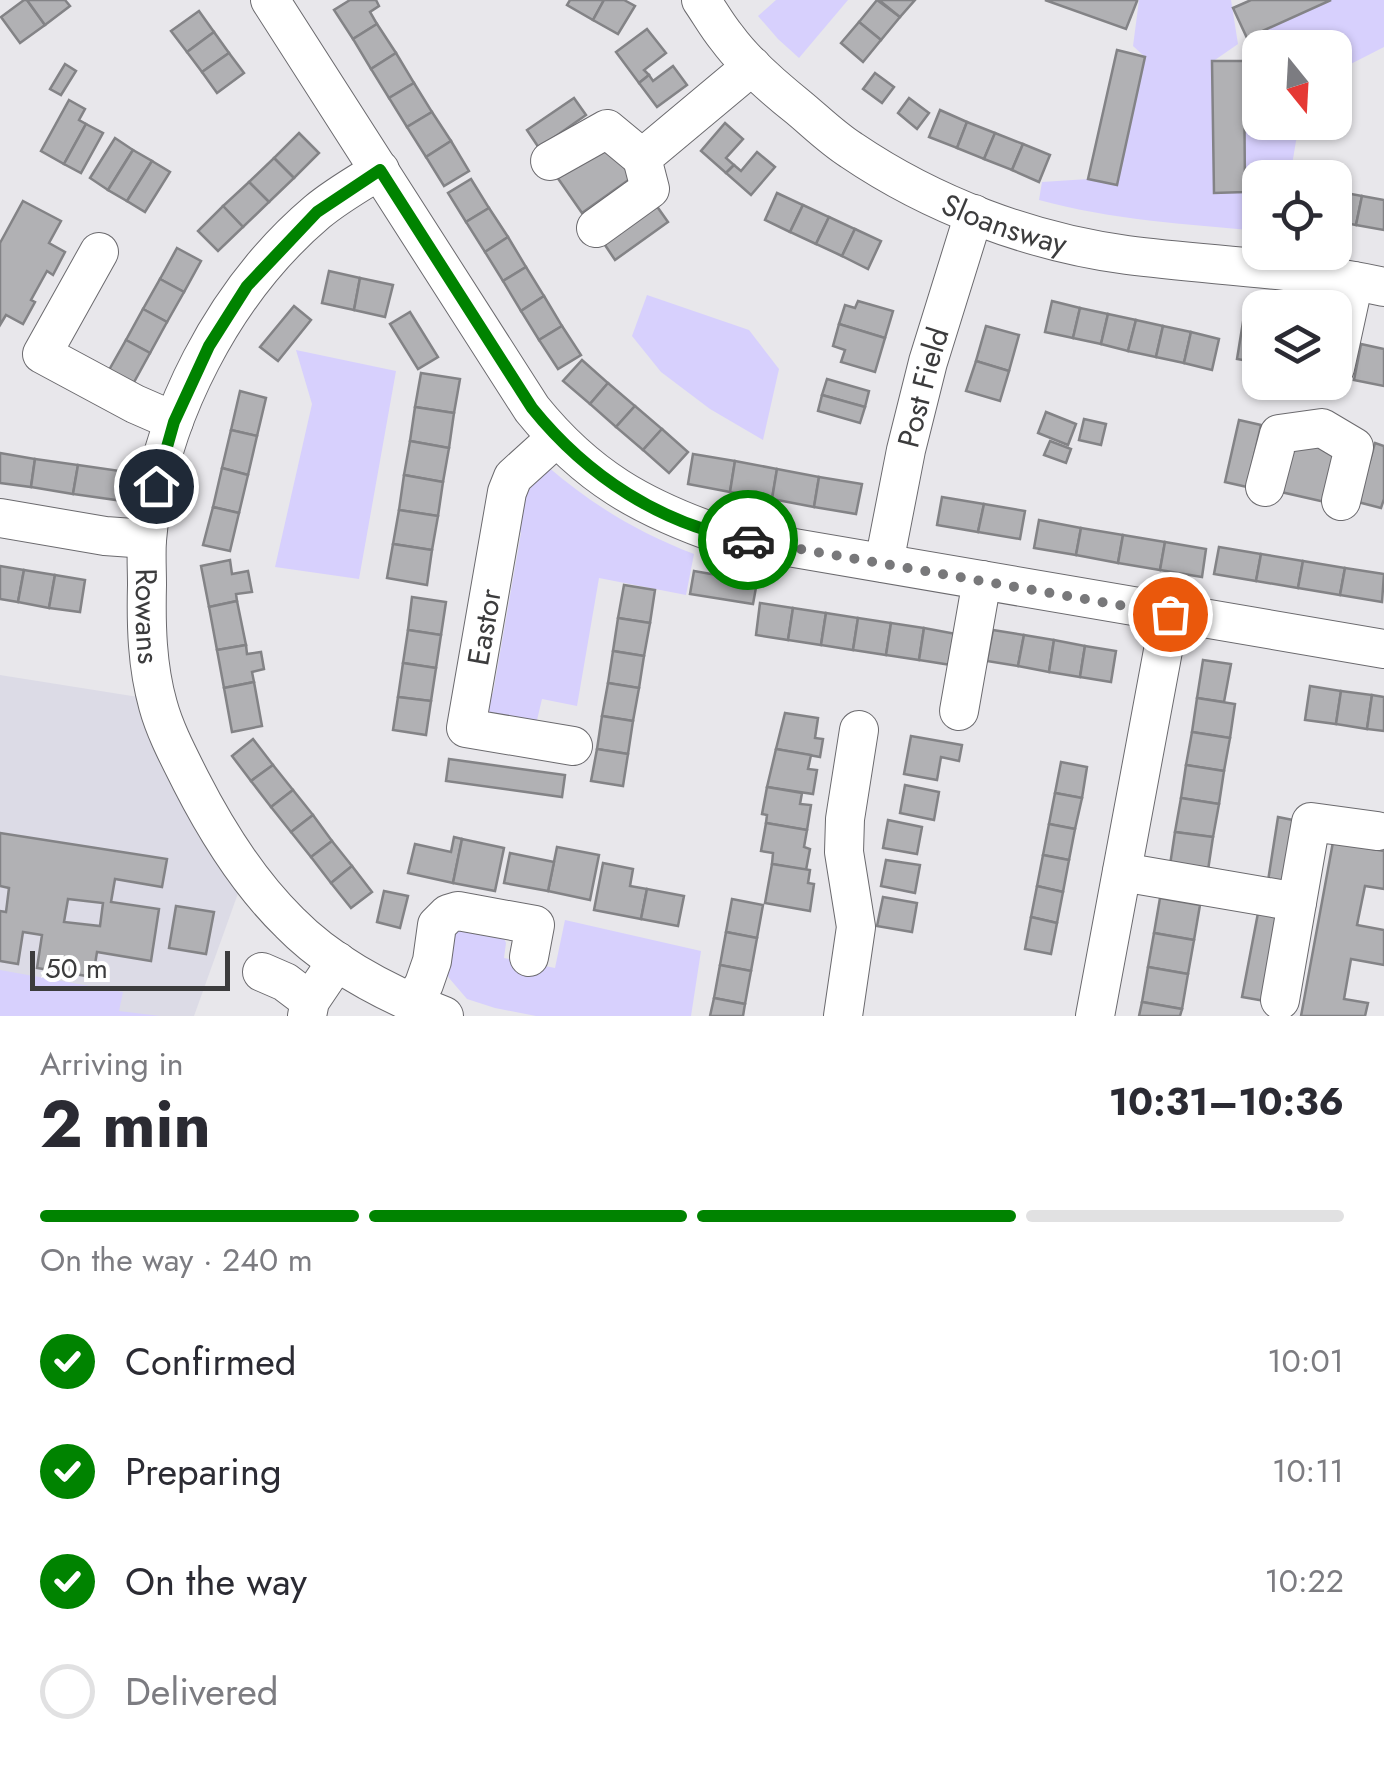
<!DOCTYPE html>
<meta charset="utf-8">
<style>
body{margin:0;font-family:Jost,sans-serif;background:#f7f7f7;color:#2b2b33;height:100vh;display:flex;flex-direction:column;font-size:38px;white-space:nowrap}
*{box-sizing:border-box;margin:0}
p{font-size:32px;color:#7c7c81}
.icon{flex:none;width:55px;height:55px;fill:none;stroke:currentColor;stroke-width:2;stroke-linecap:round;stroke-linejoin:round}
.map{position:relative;height:1016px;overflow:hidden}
.drawer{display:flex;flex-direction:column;background:#fff;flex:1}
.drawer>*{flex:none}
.needle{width:65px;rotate:162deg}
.controls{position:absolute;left:1242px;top:30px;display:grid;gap:20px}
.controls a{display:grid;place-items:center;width:110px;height:110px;border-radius:20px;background:#fff;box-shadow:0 2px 8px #0004;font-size:50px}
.scale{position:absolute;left:30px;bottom:25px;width:200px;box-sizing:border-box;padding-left:10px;border:5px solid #3c3c3d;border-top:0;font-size:28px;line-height:35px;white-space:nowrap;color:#3c3c3d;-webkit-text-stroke:8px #fff;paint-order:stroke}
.pin{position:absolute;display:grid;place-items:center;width:85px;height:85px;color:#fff;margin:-42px;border:5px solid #fff;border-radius:50%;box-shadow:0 2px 10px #0007}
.courier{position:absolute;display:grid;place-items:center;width:100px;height:100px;margin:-50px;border:8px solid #008300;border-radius:50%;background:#fff;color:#222;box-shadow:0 2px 12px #0007}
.summary em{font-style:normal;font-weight:700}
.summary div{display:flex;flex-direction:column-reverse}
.summary{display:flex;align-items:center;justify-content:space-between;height:170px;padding:0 40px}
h1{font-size:65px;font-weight:700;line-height:75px}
.bar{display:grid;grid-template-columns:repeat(4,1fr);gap:15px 10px;align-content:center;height:120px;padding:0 40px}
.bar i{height:12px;border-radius:8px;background:#e1e1e2}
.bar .selected{background:#008300}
.bar p{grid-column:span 4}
ol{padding:0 40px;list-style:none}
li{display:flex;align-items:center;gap:30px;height:110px}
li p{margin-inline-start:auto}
li .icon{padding:10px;border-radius:50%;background:#008300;color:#fff;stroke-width:4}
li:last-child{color:#7c7c81}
li i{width:55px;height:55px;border:5px solid #e1e1e2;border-radius:50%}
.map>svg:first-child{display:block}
.built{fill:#dcdbe6}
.green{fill:#d7d0fd}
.building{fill:#b1b1b4;stroke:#838386;stroke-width:2.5;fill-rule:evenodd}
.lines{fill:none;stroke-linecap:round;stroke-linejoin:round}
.minor-casing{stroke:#6b6a6e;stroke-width:40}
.minor{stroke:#fff;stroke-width:38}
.done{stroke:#78787a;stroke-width:10;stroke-dasharray:0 18}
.route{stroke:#008300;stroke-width:12}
.labels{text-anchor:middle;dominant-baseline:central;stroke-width:8;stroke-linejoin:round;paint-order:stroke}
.street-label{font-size:30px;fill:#3c3c3d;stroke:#fff}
</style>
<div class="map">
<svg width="1384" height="1016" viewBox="0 0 1384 1016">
<rect width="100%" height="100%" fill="#e8e7eb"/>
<polygon class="built" points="0,675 157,700 246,871 194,1016 0,1016"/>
<g class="green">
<polygon points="776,0 848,0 799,58 778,39 758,16"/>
<path d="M1139 0H1231L1238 44 1212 62 1215 193 1245 192 1244 61 1247 38 1331 0H1384V47L1335 72V48H1260V122L1299 123 1290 177 1260 178V231C1186 224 1112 220 1039 200L1042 182 1088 179 1117 184 1145 57 1133 46Z"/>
<polygon points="647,295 749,330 779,369 763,440 710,409 661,372 632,336"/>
<polygon points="296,350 396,371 359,579 275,567 312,404"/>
<path d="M547 466C592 505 639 533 694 554L686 595 599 578 577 706 542 699 537 720 531 728 489 723 480 703 493 693 521 533 511 517 516 491Z"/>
<polygon points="565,920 701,951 691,1016 536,1016 495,1008 467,999 449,978 446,971 456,924 503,936 506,943 504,958 555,968"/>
<polygon points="0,970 123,992 119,1011 160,1016 0,1016"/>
</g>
<g class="building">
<polygon points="24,0 27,0 45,25 20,43 1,17"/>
<polygon points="27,0 65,0 70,6 45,25"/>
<polygon points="350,0 376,0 379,6 370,12 377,24 353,39 334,10"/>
<polygon points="570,0 604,0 593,20 567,5"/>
<polygon points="604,0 624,0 635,6 618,34 593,20"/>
<polygon points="877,0 900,17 881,40 859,22"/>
<polygon points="879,0 915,0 900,17"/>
<polygon points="1045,0 1135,0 1137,1 1126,29"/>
<polygon points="1251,0 1331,0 1247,38 1233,8"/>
<polygon points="199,11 214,32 187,52 171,31"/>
<polygon points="859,22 881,40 863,62 841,43"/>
<polygon points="377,24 396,53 371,69 353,39"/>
<polygon points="647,29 666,53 644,70 649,75 639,83 616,52"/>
<polygon points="214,32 229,53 202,72 187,52"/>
<polygon points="1117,50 1145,57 1117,185 1088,179"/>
<polygon points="229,53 244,73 217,93 202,72"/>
<polygon points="396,53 414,83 389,98 371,69"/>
<polygon points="1212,61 1244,61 1245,192 1214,193"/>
<polygon points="65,64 76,71 61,95 50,89"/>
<polygon points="673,66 687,85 657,107 639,83 649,75 653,81"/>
<polygon points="875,73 894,87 882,103 863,89"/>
<polygon points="414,83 432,112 407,127 389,98"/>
<polygon points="574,98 586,115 539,148 527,130"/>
<polygon points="909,98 929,113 917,129 898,113"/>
<polygon points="69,100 85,109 79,120 86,124 64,164 41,151"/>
<polygon points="940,110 967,122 957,148 929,137"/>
<polygon points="432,112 451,141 426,157 407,127"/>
<polygon points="967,122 995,133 984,159 957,148"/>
<polygon points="725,123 743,139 726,158 734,165 726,173 701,151"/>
<polygon points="86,124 103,133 81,173 64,164"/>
<polygon points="299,133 319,153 294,178 274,158"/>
<polygon points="995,133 1023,144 1012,170 984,159"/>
<polygon points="115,138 133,150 108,190 90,178"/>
<polygon points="612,138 637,174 582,213 557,177"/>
<polygon points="451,141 469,171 444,186 426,157"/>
<polygon points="1023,144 1050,155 1039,182 1012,170"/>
<polygon points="133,150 152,161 127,201 108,190"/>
<polygon points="757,152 775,167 751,195 726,173 734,165 741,171"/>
<polygon points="274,158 294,178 269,202 249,182"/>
<polygon points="152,161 170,172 145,212 127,201"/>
<polygon points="471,179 489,208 466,222 448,193"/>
<polygon points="249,182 269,202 243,227 223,206"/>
<polygon points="1335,191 1362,196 1356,225 1335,221"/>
<polygon points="777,193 803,205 790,232 765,220"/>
<polygon points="1362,196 1384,200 1384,230 1356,225"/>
<polygon points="23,201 61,221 49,243 65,252 53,275 47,271 31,300 35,302 23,324 6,315 0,325 0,243"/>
<polygon points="656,205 668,222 615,260 603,242"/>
<polygon points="803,205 829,217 816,244 790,232"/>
<polygon points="223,206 243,227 218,251 198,231"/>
<polygon points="489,208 508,237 485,252 466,222"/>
<polygon points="829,217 855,229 842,256 816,244"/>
<polygon points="855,229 881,241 868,269 842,256"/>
<polygon points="508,237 526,267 503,281 485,252"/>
<polygon points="177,248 201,261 184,292 160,279"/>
<polygon points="526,267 544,296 521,311 503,281"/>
<polygon points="329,271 360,278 354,310 322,303"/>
<polygon points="360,278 393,285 385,317 354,310"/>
<polygon points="160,279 184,292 167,322 143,309"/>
<polygon points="544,296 562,326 539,340 521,311"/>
<polygon points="858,301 893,311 885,338 839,324 845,305 855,308"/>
<polygon points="1052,301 1080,308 1073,338 1045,332"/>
<polygon points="294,306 311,320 278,361 260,347"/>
<polygon points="1080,308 1108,314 1101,344 1073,338"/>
<polygon points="143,309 167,322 150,353 126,340"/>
<polygon points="410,312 438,357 418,369 390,324"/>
<polygon points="1108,314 1136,320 1128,351 1101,344"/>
<polygon points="1136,320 1163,326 1156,357 1128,351"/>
<polygon points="1243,322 1260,325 1260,363 1237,359"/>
<polygon points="839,324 885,338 875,372 841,362 845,350 833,346"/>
<polygon points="562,326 581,355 558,369 539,340"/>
<polygon points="986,326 1019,335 1009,371 976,361"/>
<polygon points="1163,326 1191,332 1184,363 1156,357"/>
<polygon points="1191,332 1219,339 1212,370 1184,363"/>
<polygon points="126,340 150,353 133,384 109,370"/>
<polygon points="1361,344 1384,349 1384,386 1354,380"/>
<polygon points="582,360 608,383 590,404 563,381"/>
<polygon points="976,361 1009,371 1000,401 966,391"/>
<polygon points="421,373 460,379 454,413 415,407"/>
<polygon points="827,379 869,391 865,407 822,395"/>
<polygon points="608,383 635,406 616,427 590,404"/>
<polygon points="240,391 266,398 257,436 231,430"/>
<polygon points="822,395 865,407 860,423 818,411"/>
<polygon points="635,406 662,429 643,450 616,427"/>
<polygon points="415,407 454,413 449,448 410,441"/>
<polygon points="1046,412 1076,424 1068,445 1038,433"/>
<polygon points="1084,419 1106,424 1101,445 1079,440"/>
<polygon points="1239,420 1261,425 1247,487 1225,482"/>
<polygon points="662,429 688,452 669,473 643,450"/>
<polygon points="231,430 257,436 248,475 222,468"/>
<polygon points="1293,439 1337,449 1325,502 1281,492"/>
<polygon points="410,441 449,448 443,482 404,475"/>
<polygon points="1050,441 1071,449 1066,463 1044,455"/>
<polygon points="1375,443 1384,446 1384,499 1381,508 1358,502"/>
<polygon points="0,453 35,459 31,487 0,483"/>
<polygon points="693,454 735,461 730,492 688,484"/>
<polygon points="35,459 78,465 73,494 31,487"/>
<polygon points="735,461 777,469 772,499 730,492"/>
<polygon points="78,465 120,471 116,500 73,494"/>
<polygon points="222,468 248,475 239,513 213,507"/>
<polygon points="777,469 819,477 814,507 772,499"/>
<polygon points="404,475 443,482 438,516 399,510"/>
<polygon points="819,477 862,484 856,514 814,507"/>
<polygon points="942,497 984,504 978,532 937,525"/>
<polygon points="984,504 1025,511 1020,539 978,532"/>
<polygon points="213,507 239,513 230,551 203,545"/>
<polygon points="399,510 438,516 432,550 393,544"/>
<polygon points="1039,520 1081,528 1076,555 1034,548"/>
<polygon points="1081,528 1123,535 1118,563 1076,555"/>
<polygon points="1123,535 1165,542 1160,570 1118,563"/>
<polygon points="1165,542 1206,549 1202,577 1160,570"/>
<polygon points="393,544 432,550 427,585 387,578"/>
<polygon points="1219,547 1261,554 1256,581 1214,574"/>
<polygon points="1261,554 1303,561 1298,588 1256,581"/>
<polygon points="230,560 232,574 248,571 252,592 236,594 237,601 209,607 201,566"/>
<polygon points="1303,561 1345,568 1340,595 1298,588"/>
<polygon points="0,566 24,570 18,602 0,599"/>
<polygon points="1345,568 1384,574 1382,602 1340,595"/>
<polygon points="24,570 55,575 49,608 18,602"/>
<polygon points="694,571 757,582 753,604 690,594"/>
<polygon points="55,575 85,580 80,612 49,608"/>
<polygon points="624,585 655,590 650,623 618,618"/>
<polygon points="412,597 446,602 441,635 408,630"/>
<polygon points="237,601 246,645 217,650 209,607"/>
<polygon points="760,603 793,608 788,640 756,635"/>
<polygon points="793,608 826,613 821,645 788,640"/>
<polygon points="826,613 858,618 853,650 821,645"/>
<polygon points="618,618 650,623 644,656 613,651"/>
<polygon points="858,618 891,623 886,655 853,650"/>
<polygon points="891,623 924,628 919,660 886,655"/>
<polygon points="924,628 956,634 951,665 919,660"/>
<polygon points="408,630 441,635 436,668 403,663"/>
<polygon points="993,630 1024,635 1018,666 987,661"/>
<polygon points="1024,635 1054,640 1049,672 1018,666"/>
<polygon points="1054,640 1085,646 1080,677 1049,672"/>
<polygon points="246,645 247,654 261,652 264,669 252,672 254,682 224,688 217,650"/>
<polygon points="1085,646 1116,651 1111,682 1080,677"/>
<polygon points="613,651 644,656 639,688 608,683"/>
<polygon points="1203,660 1231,664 1224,702 1197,698"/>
<polygon points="403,663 436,668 431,701 398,697"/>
<polygon points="254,682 262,726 232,732 224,688"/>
<polygon points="608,683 639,688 633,721 602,716"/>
<polygon points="1310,686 1341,691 1336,724 1305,720"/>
<polygon points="1341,691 1372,695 1367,729 1336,724"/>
<polygon points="1372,695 1384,697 1384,731 1367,729"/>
<polygon points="398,697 431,701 426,735 393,730"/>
<polygon points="1197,698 1235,704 1230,738 1192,732"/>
<polygon points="785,713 818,718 815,738 823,739 820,757 776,749"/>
<polygon points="602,716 633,721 628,754 597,749"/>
<polygon points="1192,732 1230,738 1224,771 1186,765"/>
<polygon points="911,736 962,745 959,761 941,757 937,780 904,774"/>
<polygon points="253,739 273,765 251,781 232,756"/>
<polygon points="597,749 628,754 623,786 591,781"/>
<polygon points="776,749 811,755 808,769 817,770 813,794 767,787"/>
<polygon points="449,759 565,775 562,797 446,781"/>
<polygon points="1061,762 1087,767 1082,798 1055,793"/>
<polygon points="273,765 293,790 271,807 251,781"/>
<polygon points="1186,765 1224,771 1219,804 1181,798"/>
<polygon points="905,785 939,792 934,820 900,813"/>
<polygon points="767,787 802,793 800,804 811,805 807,830 766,823 767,815 762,814"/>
<polygon points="293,790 313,815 291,832 271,807"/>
<polygon points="1055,793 1082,798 1075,829 1049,824"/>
<polygon points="1181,798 1219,804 1213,837 1175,832"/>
<polygon points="313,815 332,841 311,857 291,832"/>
<polygon points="1278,817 1298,821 1288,884 1268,881"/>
<polygon points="888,820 922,827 917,854 883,848"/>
<polygon points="766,823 807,830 804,847 810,849 806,870 772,864 773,853 761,851"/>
<polygon points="1049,824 1075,829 1069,860 1043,855"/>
<polygon points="1175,832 1213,837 1208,870 1170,865"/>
<path d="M0 833 167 859 162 887 115 879 111 902 159 909 151 961 97 952 93 977 37 968 42 935 23 932 18 964 0 961V911L6 912 9 888 0 886ZM68 899 103 903 100 926 64 922Z"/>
<polygon points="454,837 462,839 453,883 408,873 415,844 451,852"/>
<polygon points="462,839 504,848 495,891 453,883"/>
<polygon points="332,841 352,866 331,883 311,857"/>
<polygon points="1333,842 1384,851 1384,889 1365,886 1357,925 1384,930 1384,965 1351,959 1344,999 1368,1003 1365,1016 1301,1016"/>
<polygon points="557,847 599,855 590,900 548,891"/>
<polygon points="510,853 554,862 548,891 504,883"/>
<polygon points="1043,855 1069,860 1063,892 1037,886"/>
<polygon points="886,860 920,865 915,893 881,886"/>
<polygon points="603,863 633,869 630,886 647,889 641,919 594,910"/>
<polygon points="772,864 810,870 808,883 814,884 810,911 765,903"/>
<polygon points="352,866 372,892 351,908 331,883"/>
<polygon points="1037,886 1063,892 1057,923 1031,917"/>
<polygon points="647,889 684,896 678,926 641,919"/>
<polygon points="384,891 408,896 400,928 377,922"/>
<polygon points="883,897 917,903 912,932 877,926"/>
<polygon points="1160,898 1200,905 1194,940 1154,933"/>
<polygon points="732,899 763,905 757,938 726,932"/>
<polygon points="176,906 214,912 206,954 169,948"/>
<polygon points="1258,913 1281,917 1265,1001 1242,997"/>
<polygon points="1031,917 1057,923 1051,954 1025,949"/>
<polygon points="726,932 757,938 751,971 720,965"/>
<polygon points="1154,933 1194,940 1188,974 1148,967"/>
<polygon points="720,965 751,971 745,1004 714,998"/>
<polygon points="1148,967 1188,974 1182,1009 1142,1002"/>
<polygon points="714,998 745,1004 743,1016 710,1016"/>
<polygon points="1142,1002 1182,1009 1180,1016 1139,1016"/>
</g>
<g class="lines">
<defs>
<g id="minor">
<path d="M270 0 532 409C587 477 642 508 724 536L1384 649"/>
<path id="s1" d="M701 0C710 13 717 26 727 38 746 64 773 87 798 107 815 121 832 138 851 150 932 205 1030 242 1127 255 1213 266 1299 268 1384 287"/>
<polyline points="550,161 607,129 642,158"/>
<path id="s2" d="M380 170C359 183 336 196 317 212 225 290 157 419 147 540 146 555 147 570 147 585 146 625 147 666 158 705 165 731 179 757 191 781 217 832 248 882 290 923 331 965 390 995 444 1016"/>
<polyline points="596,228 650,189 642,158 752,66"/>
<polyline points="99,252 42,354 135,404 174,421"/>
<polyline points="1335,368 1354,281"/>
<polyline points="556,438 513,477 507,492 466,728 573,746"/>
<polyline points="1265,487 1279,434 1322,428 1354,447 1341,501"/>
<polyline points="0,518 105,536 147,539"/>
<path id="s3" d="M884 563 906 450 928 362 974 214"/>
<polyline points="959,711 982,580"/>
<polyline points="1122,872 1297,902"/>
<polyline points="262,972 285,982 310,1001"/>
<polyline points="1280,1000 1311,822 1377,831"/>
<polyline points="412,1004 424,984 432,961 437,925 448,914 458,911 535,925 529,957"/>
<polyline points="307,1016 310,1001 337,961"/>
<polyline points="843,1016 856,927 844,852 845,819 859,730"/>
<polyline points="1095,1016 1170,613"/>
</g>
</defs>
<use href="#minor" class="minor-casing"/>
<use href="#minor" class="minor"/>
</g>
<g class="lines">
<polyline class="done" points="748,540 1170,614"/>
<path class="route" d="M156 486 174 422 209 346 247 286 317 212 380 170 532 408C587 476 661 525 748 540"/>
</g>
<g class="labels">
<g class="street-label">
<text stroke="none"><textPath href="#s1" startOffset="385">Sloansway</textPath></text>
<text stroke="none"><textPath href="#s3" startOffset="180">Post Field</textPath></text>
<text stroke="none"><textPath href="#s2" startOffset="530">Rowans</textPath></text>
<text transform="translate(484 627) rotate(-80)">Eastor</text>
</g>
</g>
</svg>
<div class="controls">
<a><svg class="needle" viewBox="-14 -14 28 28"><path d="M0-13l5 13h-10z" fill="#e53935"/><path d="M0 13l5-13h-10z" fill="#7c7c81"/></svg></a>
<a><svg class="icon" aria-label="locate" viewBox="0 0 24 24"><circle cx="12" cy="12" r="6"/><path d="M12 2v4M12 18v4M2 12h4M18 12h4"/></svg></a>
<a><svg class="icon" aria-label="layers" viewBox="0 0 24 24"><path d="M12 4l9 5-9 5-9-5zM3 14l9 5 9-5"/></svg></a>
</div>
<div class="scale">50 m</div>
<div class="pin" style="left:1170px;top:614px;background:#ea580c"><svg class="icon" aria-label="bag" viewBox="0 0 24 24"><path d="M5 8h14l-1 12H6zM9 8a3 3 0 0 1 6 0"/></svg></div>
<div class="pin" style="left:156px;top:486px;background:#1f2937"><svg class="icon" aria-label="home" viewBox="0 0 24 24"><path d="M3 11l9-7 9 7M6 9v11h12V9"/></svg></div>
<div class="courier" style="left:748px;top:540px"><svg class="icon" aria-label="car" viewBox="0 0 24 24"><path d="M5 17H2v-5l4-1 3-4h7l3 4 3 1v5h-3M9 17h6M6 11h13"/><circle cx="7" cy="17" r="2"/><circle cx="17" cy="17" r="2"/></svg></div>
</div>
<section class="drawer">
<div class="summary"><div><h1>2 min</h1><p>Arriving in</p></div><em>10:31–10:36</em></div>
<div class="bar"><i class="selected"></i><i class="selected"></i><i class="selected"></i><i></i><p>On the way · 240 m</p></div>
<ol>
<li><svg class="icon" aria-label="check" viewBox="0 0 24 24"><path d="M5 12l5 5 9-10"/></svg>Confirmed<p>10:01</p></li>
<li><svg class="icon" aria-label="check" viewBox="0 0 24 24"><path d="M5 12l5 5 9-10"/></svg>Preparing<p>10:11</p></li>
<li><svg class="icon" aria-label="check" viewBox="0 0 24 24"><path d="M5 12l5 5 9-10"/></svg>On the way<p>10:22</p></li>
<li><i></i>Delivered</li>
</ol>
</section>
